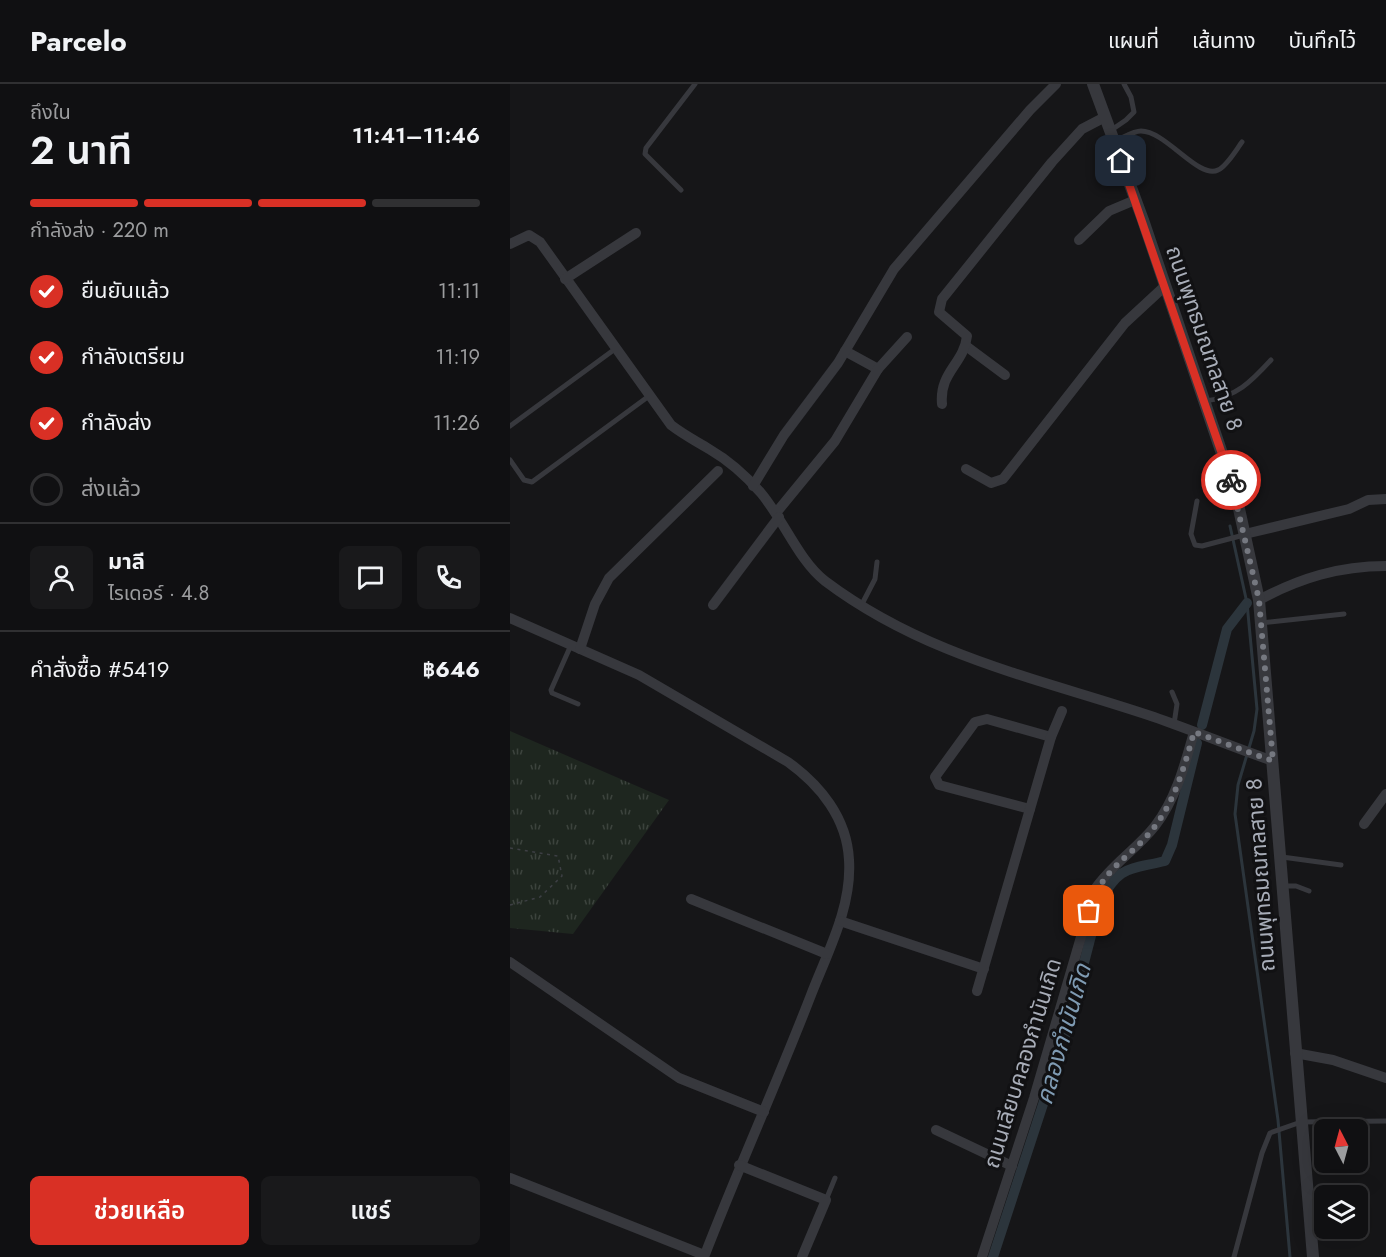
<!DOCTYPE html>
<html lang="th">
<meta charset="utf-8">
<style>
body{margin:0;font-family:Jost,"Noto Sans Thai",sans-serif;background:#19191b;color:#f1f3f6;height:100vh;display:flex;flex-direction:column;font-size:22px;white-space:nowrap}
*{box-sizing:border-box;margin:0}
p{font-size:20px;color:#9c9d9f}
.icon{flex:none;width:33px;height:33px;fill:none;stroke:currentColor;stroke-width:2;stroke-linecap:round;stroke-linejoin:round}
.map{position:relative;flex:1;overflow:hidden}
.panel{display:flex;flex-direction:column;background:#101012;width:510px}
.panel>*{flex:none}
.needle{width:39px;rotate:354deg}
.buttons{position:absolute;left:804px;top:1035px;display:grid;gap:12px}
.buttons a{display:grid;place-items:center;width:54px;height:54px;border-radius:9px;background:#101012;box-shadow:0 6px 24px #0002,0 0 0 2px #303032;font-size:30px}
.pin{position:absolute;display:grid;place-items:center;width:51px;height:51px;color:#fff;margin:-26px;border-radius:12px;box-shadow:0 3px 9px #0006}
.courier{position:absolute;display:grid;place-items:center;width:60px;height:60px;margin:-30px;border:4px solid #d93025;border-radius:50%;background:#fff;color:#222;box-shadow:0 2px 8px #0007}
.head em{font-style:normal;font-weight:600}
.head div{display:flex;flex-direction:column-reverse}
.head{display:flex;align-items:center;justify-content:space-between;height:102px;padding:0 30px}
h1{font-size:39px;font-weight:600;line-height:45px}
.bar{display:grid;grid-template-columns:repeat(4,1fr);gap:9px 6px;align-content:center;height:72px;padding:0 30px}
.bar i{height:8px;border-radius:4px;background:#303032}
.bar .selected{background:#d93025}
.bar p{grid-column:span 4}
.line{display:flex;align-items:center;gap:15px;padding:0 30px;border-top:2px solid #303032}
.line div{flex:1}
.round{display:grid;place-items:center;flex:none;width:63px;height:63px;border-radius:9px;background:#19191b}
ol{padding:0 30px;list-style:none}
li{display:flex;align-items:center;gap:18px;height:66px}
li p{margin-inline-start:auto}
li .icon{padding:6px;border-radius:50%;background:#d93025;color:#fff;stroke-width:4}
li:last-child{color:#9c9d9f}
li i{width:33px;height:33px;border:3px solid #303032;border-radius:50%}
.action{display:flex;gap:12px;margin-top:auto;padding:12px 30px}
.action a{flex:1;height:69px;border-radius:9px;background:#d93025;color:#fff;font-size:24px;font-weight:600;line-height:69px;text-align:center}
.action a+a{background:#19191b;color:#f1f3f6}
header{display:flex;align-items:center;gap:36px;box-sizing:border-box;height:84px;padding:0 30px;background:#101012;border-bottom:2px solid #303032}
header strong{font-size:28px}
nav{display:flex;gap:33px;margin-inline-start:auto;font-size:21px}
main{display:flex;flex:1;min-height:0}
.map>svg:first-child{display:block}
.grass{fill:url(#grass-tufts)}
.lines{fill:none;stroke-linecap:round;stroke-linejoin:round}
.stream{stroke:#2c353c;stroke-width:3}
.canal{stroke:#2c353c;stroke-width:10}
.path{stroke:#3d3f44;stroke-width:1.5;stroke-dasharray:3 4.5;stroke-linecap:butt}
.service{stroke:#37383d;stroke-width:5}
.minor{stroke:#37383d;stroke-width:10}
.tertiary{stroke:#37383d;stroke-width:12}
.done{stroke:#757880;stroke-width:6;stroke-dasharray:0 10.8}
.route{stroke:#d93025;stroke-width:8}
.labels{text-anchor:middle;dominant-baseline:central;stroke-width:6;stroke-linejoin:round;paint-order:stroke}
.street-label{font-size:22px;fill:#a8adb8;stroke:#111113}
.water-label{font-size:24px;font-style:italic;fill:#7f9bb3;stroke:#111113}
</style>
<header>
<strong>Parcelo</strong>
<nav><a>แผนที่</a><a>เส้นทาง</a><a>บันทึกไว้</a></nav>
</header>
<main>
<section class="panel">
<div class="head"><div><h1>2 นาที</h1><p>ถึงใน</p></div><em>11:41–11:46</em></div>
<div class="bar"><i class="selected"></i><i class="selected"></i><i class="selected"></i><i></i><p>กำลังส่ง · 220 m</p></div>
<ol>
<li><svg class="icon" aria-label="check" viewBox="0 0 24 24"><path d="M5 12l5 5 9-10"/></svg>ยืนยันแล้ว<p>11:11</p></li>
<li><svg class="icon" aria-label="check" viewBox="0 0 24 24"><path d="M5 12l5 5 9-10"/></svg>กำลังเตรียม<p>11:19</p></li>
<li><svg class="icon" aria-label="check" viewBox="0 0 24 24"><path d="M5 12l5 5 9-10"/></svg>กำลังส่ง<p>11:26</p></li>
<li><i></i>ส่งแล้ว</li>
</ol>
<div class="line" style="height:108px"><a class="round"><svg class="icon" aria-label="person" viewBox="0 0 24 24"><circle cx="12" cy="8" r="4"/><path d="M4 21q1-7 8-7t8 7"/></svg></a><div><b>มาลี</b><p>ไรเดอร์ · 4.8</p></div><a class="round"><svg class="icon" aria-label="chat" viewBox="0 0 24 24"><path d="M4 5h16v11H9l-5 4z"/></svg></a><a class="round"><svg class="icon" aria-label="phone" viewBox="0 0 24 24"><path d="M5 4h4l2 5-3 2q2 4 5 5l2-3 5 2v4C11 20 4 13 5 4z"/></svg></a></div>
<div class="line" style="height:78px"><div>คำสั่งซื้อ #5419</div><b>฿646</b></div>
<div class="action"><a>ช่วยเหลือ</a><a>แชร์</a></div>
</section>
<div class="map">
<svg width="876" height="1173" viewBox="0 0 876 1173">
<defs>
<pattern id="grass-tufts" width="24" height="20" patternUnits="userSpaceOnUse" patternTransform="scale(1.5)"><rect width="24" height="20" fill="#1e261f"/><path d="M3 7l-1-3M5 7V3M7 7l1-3M15 17l-1-3M17 17v-4M19 17l1-3" fill="none" stroke="#3c433d"/></pattern>
</defs>
<rect width="100%" height="100%" fill="#161618"/>
<polygon class="grass" points="0,647 159,716 63,850 0,844"/>
<g class="lines">
<polyline class="stream" points="720,442 737,519 747,625 744,647 728,701 725,730 768,1036 780,1173"/>
<g class="canal">
<polyline points="692,641 717,545 737,519"/>
<path d="M483 1173 554 956 590 817C610 781 618 786 655 777L662 761 687 659"/>
</g>
<polyline class="path" points="0,764 48,772 52,792 30,813 0,821"/>
<g class="service">
<polyline points="600,47 616,36 624,28 621,13 614,0"/>
<path d="M605 57C613 54 623 47 631 47 656 47 689 96 708 86 717 82 726 66 732 58"/>
<polyline points="171,106 135,70 136,64 185,0"/>
<path d="M696 317C726 313 741 298 761 276"/>
<polyline points="0,342 105,265"/>
<polyline points="0,376 14,396 22,398 139,312"/>
<polyline points="687,417 681,450 685,461 692,462 734,451"/>
<polyline points="352,520 365,495 367,478"/>
<polyline points="751,539 834,530"/>
<polyline points="61,561 41,606 42,609 68,620"/>
<polyline points="662,608 667,620 664,640"/>
<polyline points="772,773 831,781"/>
<polyline points="774,802 786,802 799,807"/>
<polyline points="316,1116 325,1094"/>
<polyline points="724,1173 752,1069 760,1049 791,1038 876,1037"/>
</g>
<g class="minor">
<polyline points="569,156 599,127 625,116"/>
<path d="M0 160 19 151 30 158 161 341C174 351 186 357 199 365 218 376 237 393 251 409 273 435 289 477 315 497 416 573 528 594 644 633 684 647 723 663 763 677"/>
<polyline points="55,195 126,149"/>
<polyline points="456,262 495,291"/>
<polyline points="335,267 368,285"/>
<path d="M432 320C429 288 454 280 457 252L429 228 432 215 542 78 572 45 595 33"/>
<polyline points="456,385 481,399 493,395 615,239 655,202"/>
<polyline points="243,402 274,351 328,279 384,185 520,26 546,0"/>
<polyline points="266,429 325,357 368,285 397,253"/>
<polyline points="735,450 839,425 858,416 876,415"/>
<path d="M749 516C790 494 829 482 876 482"/>
<polyline points="203,521 269,433"/>
<path d="M0 534 129 591 278 678C310 701 337 734 339 776 342 823 318 867 301 911 267 999 228 1085 194 1173"/>
<polyline points="70,565 85,520 99,494 208,387"/>
<polyline points="520,725 429,701 425,693 465,638 477,635 541,653"/>
<polyline points="854,740 876,710"/>
<polyline points="181,815 317,870"/>
<polyline points="330,837 474,885"/>
<polyline points="0,878 169,994 254,1028"/>
<polyline points="467,907 541,653 552,627"/>
<polyline points="785,969 823,976 876,994"/>
<polyline points="426,1046 502,1082"/>
<polyline points="229,1081 316,1116 292,1173"/>
<polyline points="0,1094 194,1171"/>
<path d="M472 1173 524 1014 585 805C602 780 627 765 645 742 666 715 675 680 684 648"/>
</g>
<polyline class="tertiary" points="583,0 633,136 726,411 749,516 803,1173"/>
</g>
<g class="lines">
<path class="done" d="M579 827C593 781 620 776 646 741 666 714 675 680 684 648L763 677 749 516 721 396"/>
<polyline class="route" points="611,77 721,396"/>
</g>
<g class="labels">
<g class="street-label">
<text transform="translate(695 254) rotate(71)">ถนนพุทธมณฑลสาย 8</text>
<text transform="translate(750 791) rotate(-94)">ถนนพุทธมณฑลสาย 8</text>
<text transform="translate(512 979) rotate(-73)">ถนนเลียบคลองกำนันเกิด</text>
</g>
<g class="water-label">
<text transform="translate(553 950) rotate(-74)">คลองกำนันเกิด</text>
</g>
</g>
</svg>
<div class="buttons">
<a><svg class="needle" viewBox="-14 -14 28 28"><path d="M0-13l5 13h-10z" fill="#e53935"/><path d="M0 13l5-13h-10z" fill="#9c9d9f"/></svg></a>
<a><svg class="icon" aria-label="layers" viewBox="0 0 24 24"><path d="M12 4l9 5-9 5-9-5zM3 14l9 5 9-5"/></svg></a>
</div>
<div class="pin" style="left:579px;top:827px;background:#ea580c"><svg class="icon" aria-label="bag" viewBox="0 0 24 24"><path d="M5 8h14l-1 12H6zM9 8a3 3 0 0 1 6 0"/></svg></div>
<div class="pin" style="left:611px;top:77px;background:#1f2937"><svg class="icon" aria-label="home" viewBox="0 0 24 24"><path d="M3 11l9-7 9 7M6 9v11h12V9"/></svg></div>
<div class="courier" style="left:721px;top:396px"><svg class="icon" aria-label="bike" viewBox="0 0 24 24"><circle cx="6" cy="16" r="4"/><circle cx="18" cy="16" r="4"/><path d="M6 16l4-8h5l3 8M10 8l3 8H6M13 5h3"/></svg></div>
</div>
</main>
